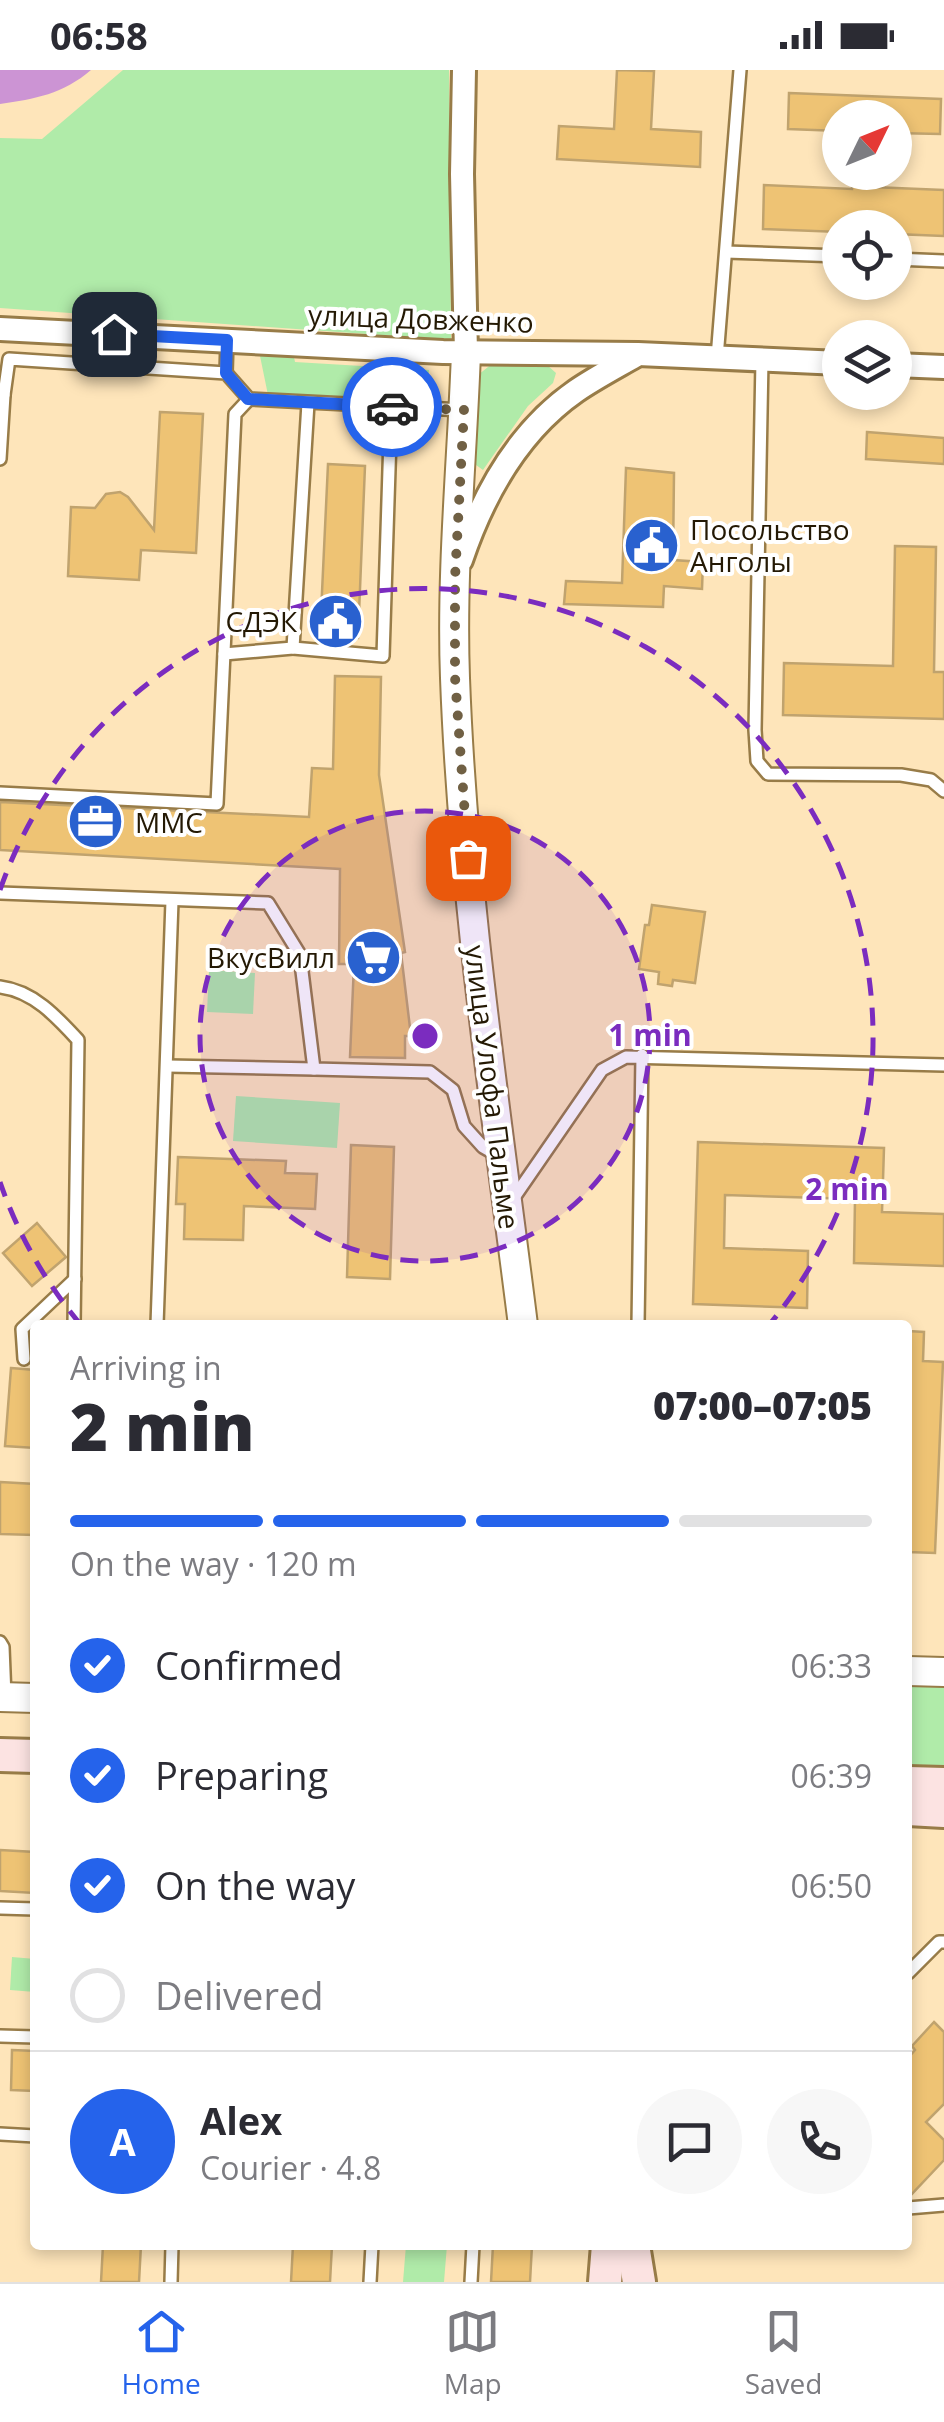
<!DOCTYPE html>
<meta charset="utf-8">
<style>
body{margin:0;font-family:"Open Sans",sans-serif;background:#f7f7f7;color:#2b2b33;height:100vh;display:flex;flex-direction:column;font-size:38px;white-space:nowrap}
*{box-sizing:border-box;margin:0}
p{font-size:32px;color:#7c7c81}
.icon{flex:none;width:55px;height:55px;fill:none;stroke:currentColor;stroke-width:2;stroke-linecap:round;stroke-linejoin:round}
.map{position:relative;flex:1;overflow:hidden}
.sheet{position:absolute;left:30px;top:1250px;width:882px;height:930px;display:flex;flex-direction:column;background:#fff;border-radius:10px;box-shadow:0 5px 15px #0003}
.sheet>*{flex:none}
.needle{width:65px;rotate:47deg}
.buttons{position:absolute;left:822px;top:30px;display:grid;gap:20px}
.buttons a{display:grid;place-items:center;width:90px;height:90px;border-radius:50%;background:#fff;box-shadow:0 5px 15px #0003;font-size:50px}
.pin{position:absolute;display:grid;place-items:center;width:85px;height:85px;color:#fff;margin:-42px;border-radius:20px;box-shadow:0 5px 15px #0006}
.courier{position:absolute;display:grid;place-items:center;width:100px;height:100px;margin:-50px;border:8px solid #2563eb;border-radius:50%;background:#fff;color:#222;box-shadow:0 2px 12px #0007}
.overview em{font-style:normal;font-weight:800}
.overview div{display:flex;flex-direction:column-reverse}
.overview{display:flex;align-items:center;justify-content:space-between;height:170px;padding:0 40px}
h1{font-size:65px;font-weight:800;line-height:75px}
.bar{display:grid;grid-template-columns:repeat(4,1fr);gap:15px 10px;align-content:center;height:120px;padding:0 40px}
.bar i{height:12px;border-radius:8px;background:#e1e1e2}
.bar .on{background:#2563eb}
.bar p{grid-column:span 4}
.line{display:flex;align-items:center;gap:25px;padding:0 40px;border-top:2px solid #e1e1e2}
.line div{flex:1}
.round{display:grid;place-items:center;flex:none;width:105px;height:105px;border-radius:52px;background:#f7f7f7}
ol{padding:0 40px;list-style:none}
li{display:flex;align-items:center;gap:30px;height:110px}
li p{margin-inline-start:auto}
li .icon{padding:10px;border-radius:50%;background:#2563eb;color:#fff;stroke-width:4}
li:last-child{color:#7c7c81}
li i{width:55px;height:55px;border:5px solid #e1e1e2;border-radius:50%}
.status{display:flex;justify-content:space-between;align-items:center;height:70px;padding:0 50px;background:#fff;direction:ltr}
.status svg{height:28px;fill:currentColor}
.tab-bar{display:flex;justify-content:space-around;align-items:center;height:140px;border-top:2px solid #e1e1e2;background:#fff;font-size:28px;color:#7c7c81}
.tab-bar a{display:grid;justify-items:center;gap:5px}
.tab-bar .on{color:#2563eb}
.map>svg:first-child{display:block}
.green{fill:#b0eba9}
.water{fill:#cc94d4}
.building{fill:#eec374;stroke:#c0a36e;stroke-width:2.5}
.lines{fill:none;stroke-linecap:round;stroke-linejoin:round}
.service-casing{stroke:#987c48;stroke-width:16}
.minor-casing{stroke:#987c48;stroke-width:28}
.tertiary-casing{stroke:#987c48;stroke-width:32}
.secondary-casing{stroke:#987c48;stroke-width:38}
.service{stroke:#fff;stroke-width:11}
.minor{stroke:#fff;stroke-width:22}
.tertiary{stroke:#fff;stroke-width:28}
.secondary{stroke:#fce3e2;stroke-width:32}
.done{stroke:#706044;stroke-width:10;stroke-dasharray:0 18}
.route{stroke:#2563eb;stroke-width:12}
.ring{fill:none;stroke:#7b2cbf;stroke-width:5;stroke-dasharray:18 12}
.labels{text-anchor:middle;dominant-baseline:central;stroke-width:8;stroke-linejoin:round;paint-order:stroke}
.street-label{font-size:28px;fill:#241904;stroke:#fff}
.poi-label{font-size:28px;fill:#241904;stroke:#fff;text-anchor:start}
.centre{fill:#7b2cbf;stroke:#fff;stroke-width:5}
.ring-label{font-size:30px;text-anchor:middle;font-weight:bold;fill:#7b2cbf;stroke:#fff;stroke-width:8;stroke-linejoin:round;paint-order:stroke}
</style>
<div class="status"><b>06:58</b><svg viewBox="0 0 49 12"><path d="M0 12V9h3v3zM5 12V6h3v6zM10 12V3h3v9zM15 12V0h3v12zM26 1h20v11H26zM47 4h2v5h-2z"/></svg></div>
<div class="map">
<svg width="944" height="2212" viewBox="0 0 944 2212">
<rect width="100%" height="100%" fill="#fee5ba"/>
<g class="green">
<polygon points="123,0 449,0 451,270 0,238 0,68 42,69"/>
<polygon points="260,286 294,287 295,292 429,300 427,336 268,325"/>
<polygon points="493,293 547,295 556,303 553,313 528,336 483,400 476,395 478,305"/>
<polygon points="209,900 255,903 253,944 207,942"/>
<polygon points="236,1026 340,1033 337,1078 233,1071"/>
<polygon points="908,1613 944,1614 944,1696 908,1695"/>
<polygon points="12,1887 35,1889 35,1922 10,1920"/>
<polygon points="406,2175 447,2175 444,2212 403,2212"/>
</g>
<path class="water" d="M0 0H91C63 24 35 29 0 34Z"/>
<g class="building">
<polygon points="617,0 654,1 651,59 701,62 700,97 557,89 559,56 614,59"/>
<polygon points="789,23 941,29 940,64 895,63 895,48 840,48 840,61 788,59"/>
<polygon points="853,102 873,102 872,117 944,120 944,166 895,164 895,158 840,158 840,162 763,159 764,115 852,119"/>
<polygon points="160,342 203,344 196,483 141,480 139,510 68,506 71,437 95,438 106,424 120,422 128,427 154,460"/>
<polygon points="867,362 944,368 944,394 866,389"/>
<polygon points="328,394 365,396 358,568 320,565"/>
<polygon points="626,398 674,403 673,490 703,492 702,519 664,516 663,537 564,534 566,511 622,513"/>
<polygon points="895,476 936,477 934,602 944,602 944,649 783,645 784,593 893,596"/>
<polygon points="335,606 381,607 379,705 405,882 401,883 411,966 405,966 405,988 350,987 354,894 339,894 340,799 0,780 0,732 309,747 312,698 333,699"/>
<polygon points="652,835 705,842 695,913 673,910 672,916 658,914 659,902 639,899 645,855 649,855"/>
<polygon points="698,1072 884,1078 882,1142 944,1144 944,1196 854,1193 855,1129 725,1125 724,1178 808,1181 807,1238 693,1234"/>
<polygon points="351,1075 394,1077 390,1209 347,1207"/>
<polygon points="178,1087 286,1091 285,1103 317,1104 315,1139 244,1136 243,1170 184,1169 185,1134 176,1134"/>
<polygon points="37,1153 66,1187 32,1216 3,1183"/>
<polygon points="908,1261 924,1262 923,1291 943,1292 935,1483 908,1482"/>
<polygon points="11,1298 35,1300 35,1378 5,1376"/>
<polygon points="0,1412 35,1414 35,1465 0,1464"/>
<polygon points="0,1780 35,1782 35,1823 0,1821"/>
<polygon points="934,1952 944,1962 944,2034 926,2052 944,2070 944,2090 908,2128 908,1988 915,1980 912,1976"/>
<polygon points="12,1980 35,1981 35,2021 11,2020"/>
<polygon points="103,2175 141,2175 139,2212 101,2212"/>
<polygon points="293,2175 332,2175 330,2212 291,2212"/>
<polygon points="493,2175 532,2175 530,2212 491,2212"/>
</g>
<g class="lines">
<defs>
<g id="service">
<polyline points="726,182 840,186"/>
<polyline points="895,189 944,191"/>
<polyline points="717,288 740,0"/>
<polyline points="762,290 755,660 757,691 768,704 901,705 931,710 944,721"/>
<polyline points="226,303 227,270"/>
<polyline points="0,325 4,325 9,289 226,303 249,329 463,340"/>
<polyline points="308,333 293,578 383,586 391,337"/>
<polyline points="0,389 4,325"/>
<polyline points="224,584 293,578"/>
<polyline points="0,723 217,734 235,344 249,329"/>
<polyline points="0,823 268,833 300,885 314,999 430,1002 453,1020 464,1056 483,1077 497,1085"/>
<path d="M0 917C33 921 56 946 78 970L74 1255"/>
<polyline points="168,996 314,999"/>
<polyline points="511,1132 602,1000 626,987 944,995"/>
<polyline points="157,1255 172,831"/>
<polyline points="638,1255 642,985"/>
<polyline points="24,1289 22,1259 75,1209"/>
<polyline points="0,1572 3,1577 5,1627"/>
<polyline points="0,1838 35,1839"/>
<polyline points="908,1903 939,1872 944,1872"/>
<polyline points="0,1966 35,1967"/>
<polyline points="0,2064 35,2066"/>
<polyline points="908,2138 944,2135"/>
<polyline points="171,2212 172,2175"/>
<polyline points="370,2212 372,2175"/>
<polyline points="471,2212 473,2175"/>
</g>
<g id="minor">
<polyline points="464,0 462,104 466,283"/>
<polyline points="0,259 443,282 638,284 840,293"/>
<polyline points="895,295 944,297"/>
<path d="M461 490C483 425 517 362 576 321 595 308 616 297 635 286"/>
</g>
<g id="tertiary">
<path d="M466 283C462 391 451 500 455 608 463 825 496 1040 523 1255"/>
<polyline points="908,1601 944,1602"/>
<polyline points="0,1627 35,1628"/>
</g>
<g id="secondary">
<polyline points="0,1685 35,1686"/>
<polyline points="908,1713 944,1714"/>
<polyline points="908,1739 944,1741"/>
<polyline points="633,2175 639,2212"/>
<polyline points="605,2212 608,2175"/>
</g>
</defs>
<use href="#service" class="service-casing"/>
<use href="#minor" class="minor-casing"/>
<use href="#tertiary" class="tertiary-casing"/>
<use href="#secondary" class="secondary-casing"/>
<use href="#service" class="service"/>
<use href="#minor" class="minor"/>
<use href="#tertiary" class="tertiary"/>
<use href="#secondary" class="secondary"/>
</g>
<g class="lines">
<polyline class="done" points="392,337 464,340 455,508 455,607 468,788"/>
<polyline class="route" points="114,264 227,270 226,303 248,329 392,337"/>
</g>
<circle cx="425" cy="966" r="225" fill="#7b2cbf" fill-opacity=".12"/>
<g class="ring">
<circle cx="425" cy="966" r="225"/>
<path d="M81 1255A449 449 0 0 1 0 1112M0 820A449 449 0 1 1 769 1255"/>
</g>
<defs>
<symbol id="civic-disc" viewBox="-11 -11 22 22"><circle r="9.5" fill="#2961cf" stroke="#fff"/><path d="M-.6-6.5H3V-4.5H.6V-3L4-1V1h2V6H-6V1h2V-1L-.6-3ZM-1.2 2.5V6h2.4V2.5Z" fill="#fff"/></symbol>
<symbol id="office-disc" viewBox="-11 -11 22 22"><circle r="9.5" fill="#2961cf" stroke="#fff"/><path d="M-6-3h4V-5.5h4V-3h4V5H-6ZM-1-4.5V-3h2v-1.5ZM-6 0V1H6V0Z" fill="#fff"/></symbol>
<symbol id="supermarket-disc" viewBox="-11 -11 22 22"><circle r="9.5" fill="#2961cf" stroke="#fff"/><path d="M-6-5.5h2.5l.6 2H6L4.5 2H-2.5L-4.4-4H-6ZM-1.5 3.2a1.3 1.3 0 1 0 .1 0ZM3 3.2a1.3 1.3 0 1 0 .1 0Z" fill="#fff"/></symbol>
</defs>
<g fill-rule="evenodd">
<use href="#civic-disc" x="620" y="444" width="63" height="63"/>
<use href="#civic-disc" x="304" y="520" width="63" height="63"/>
<use href="#office-disc" x="64" y="720" width="63" height="63"/>
<use href="#supermarket-disc" x="342" y="856" width="63" height="63"/>
</g>
<g class="labels">
<g class="street-label">
<text transform="translate(421 248) rotate(2)">улица Довженко</text>
<text transform="translate(493 1017) rotate(83)">улица Улофа Пальме</text>
</g>
<g class="poi-label">
<text x="690" y="459">Посольство<tspan x="690" dy="32">Анголы</tspan></text>
<text x="297" y="551" text-anchor="end">СДЭК</text>
<text x="135" y="752">ММС</text>
<text x="335" y="887" text-anchor="end">ВкусВилл</text>
</g>
</g>
<circle cx="425" cy="966" r="15" class="centre"/>
<g class="ring-label">
<text x="650" y="976">1 min</text>
<text x="847" y="1130">2 min</text>
</g>
</svg>
<div class="buttons">
<a><svg class="needle" viewBox="-14 -14 28 28"><path d="M0-13l5 13h-10z" fill="#e53935"/><path d="M0 13l5-13h-10z" fill="#7c7c81"/></svg></a>
<a><svg class="icon" aria-label="locate" viewBox="0 0 24 24"><circle cx="12" cy="12" r="6"/><path d="M12 2v4M12 18v4M2 12h4M18 12h4"/></svg></a>
<a><svg class="icon" aria-label="layers" viewBox="0 0 24 24"><path d="M12 4l9 5-9 5-9-5zM3 14l9 5 9-5"/></svg></a>
</div>
<div class="pin" style="left:468px;top:788px;background:#ea580c"><svg class="icon" aria-label="bag" viewBox="0 0 24 24"><path d="M5 8h14l-1 12H6zM9 8a3 3 0 0 1 6 0"/></svg></div>
<div class="pin" style="left:114px;top:264px;background:#1f2937"><svg class="icon" aria-label="home" viewBox="0 0 24 24"><path d="M3 11l9-7 9 7M6 9v11h12V9"/></svg></div>
<div class="courier" style="left:392px;top:337px"><svg class="icon" aria-label="car" viewBox="0 0 24 24"><path d="M5 17H2v-5l4-1 3-4h7l3 4 3 1v5h-3M9 17h6M6 11h13"/><circle cx="7" cy="17" r="2"/><circle cx="17" cy="17" r="2"/></svg></div>
<section class="sheet">
<div class="overview"><div><h1>2 min</h1><p>Arriving in</p></div><em>07:00–07:05</em></div>
<div class="bar"><i class="on"></i><i class="on"></i><i class="on"></i><i></i><p>On the way · 120 m</p></div>
<ol>
<li><svg class="icon" aria-label="check" viewBox="0 0 24 24"><path d="M5 12l5 5 9-10"/></svg>Confirmed<p>06:33</p></li>
<li><svg class="icon" aria-label="check" viewBox="0 0 24 24"><path d="M5 12l5 5 9-10"/></svg>Preparing<p>06:39</p></li>
<li><svg class="icon" aria-label="check" viewBox="0 0 24 24"><path d="M5 12l5 5 9-10"/></svg>On the way<p>06:50</p></li>
<li><i></i>Delivered</li>
</ol>
<div class="line" style="height:180px"><b class="round" style="background:#2563eb;color:#fff">A</b><div><b>Alex</b><p>Courier · 4.8</p></div><a class="round"><svg class="icon" aria-label="chat" viewBox="0 0 24 24"><path d="M4 5h16v11H9l-5 4z"/></svg></a><a class="round"><svg class="icon" aria-label="phone" viewBox="0 0 24 24"><path d="M5 4h4l2 5-3 2q2 4 5 5l2-3 5 2v4C11 20 4 13 5 4z"/></svg></a></div>
</section>
</div>
<nav class="tab-bar">
<a class="on"><svg class="icon" aria-label="home" viewBox="0 0 24 24"><path d="M3 11l9-7 9 7M6 9v11h12V9"/></svg>Home</a>
<a><svg class="icon" aria-label="map" viewBox="0 0 24 24"><path d="M3 6l6-2 6 2 6-2v14l-6 2-6-2-6 2zM9 4v14M15 6v14"/></svg>Map</a>
<a><svg class="icon" aria-label="saved" viewBox="0 0 24 24"><path d="M7 4h10v16l-5-4-5 4z"/></svg>Saved</a>
</nav>
